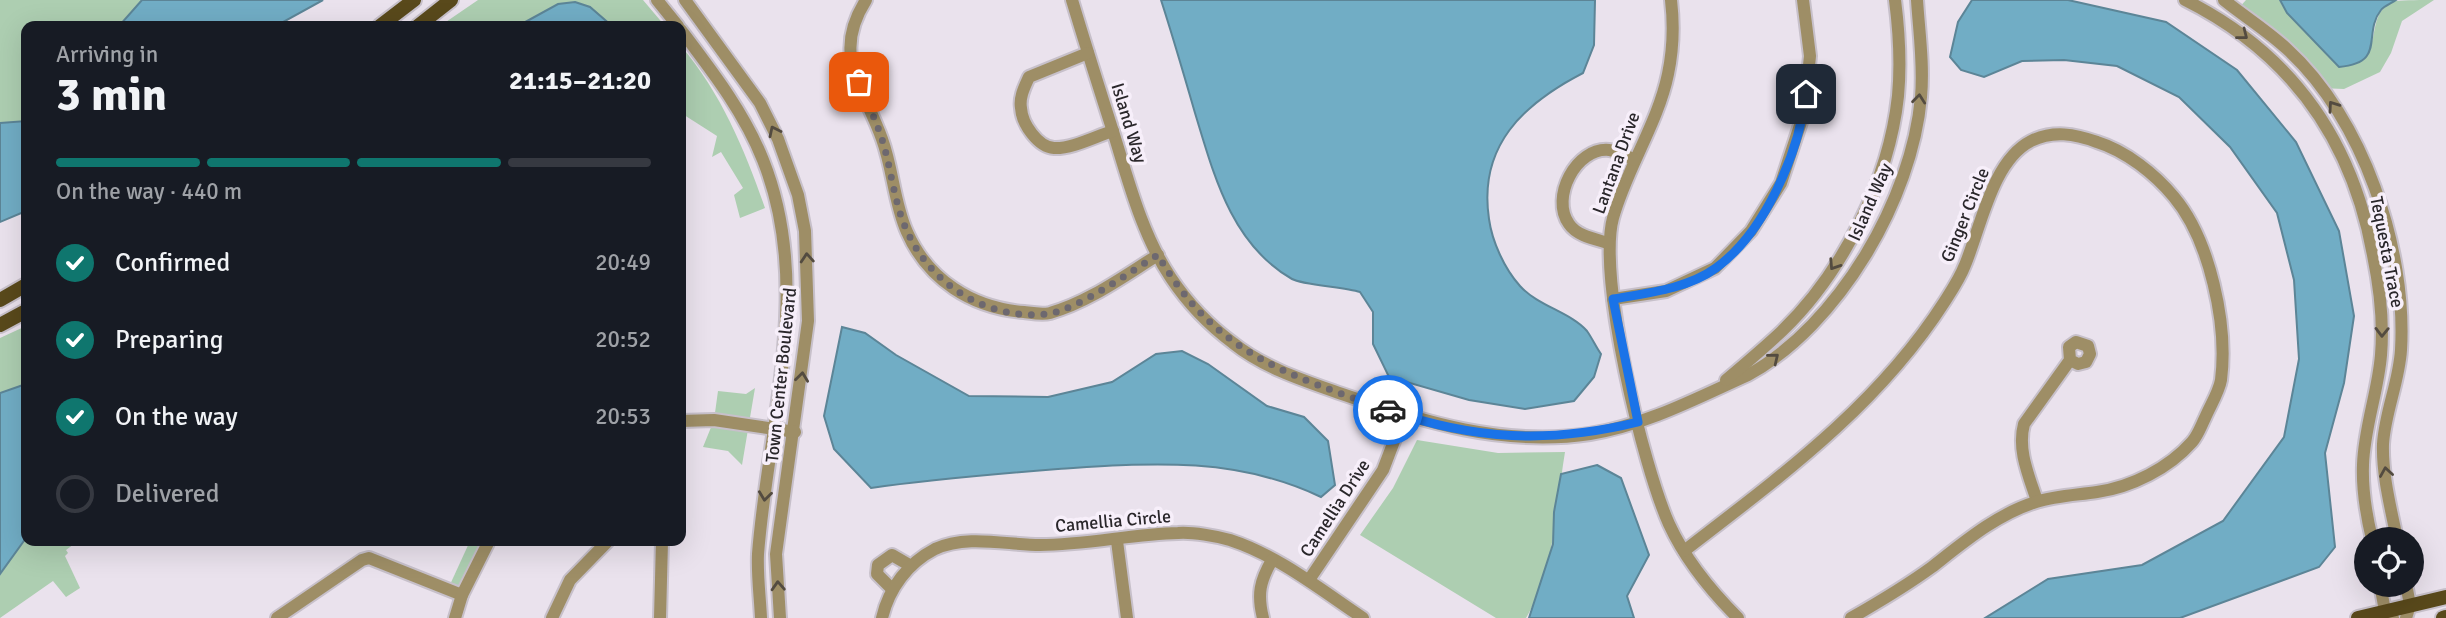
<!DOCTYPE html>
<meta charset="utf-8">
<style>
body{margin:0;font-family:Signika,sans-serif;background:#20242c;color:#f1f3f6;height:100vh;display:flex;flex-direction:column;font-size:26px;white-space:nowrap}
*{box-sizing:border-box;margin:0}
p{font-size:23px;color:#9ea1a6}
.icon{flex:none;width:38px;height:38px;fill:none;stroke:currentColor;stroke-width:2;stroke-linecap:round;stroke-linejoin:round}
.map{position:relative;flex:1;overflow:hidden}
.side{position:absolute;left:21px;top:21px;width:665px;height:525px;display:flex;flex-direction:column;background:#171b24;border-radius:14px;box-shadow:0 7px 28px #0002}
.side>*{flex:none}
.buttons{position:absolute;left:2354px;top:527px;display:grid;gap:14px}
.buttons a{display:grid;place-items:center;width:70px;height:70px;border-radius:50%;background:#171b24;box-shadow:0 7px 28px #0002;font-size:35px}
.pin{position:absolute;display:grid;place-items:center;width:60px;height:60px;color:#fff;margin:-30px;border-radius:14px;box-shadow:0 4px 10px #0006}
.courier{position:absolute;display:grid;place-items:center;width:70px;height:70px;margin:-35px;border:5px solid #1a73e8;border-radius:50%;background:#fff;color:#222;box-shadow:0 2px 9px #0007}
.headline em{font-style:normal;font-weight:700}
.headline div{display:flex;flex-direction:column-reverse}
.headline{display:flex;align-items:center;justify-content:space-between;height:119px;padding:0 35px}
h1{font-size:46px;font-weight:700;line-height:52px}
.bar{display:grid;grid-template-columns:repeat(4,1fr);gap:10px 7px;align-content:center;height:84px;padding:0 35px}
.bar i{height:9px;border-radius:5px;background:#363941}
.bar .active{background:#0f766e}
.bar p{grid-column:span 4}
ol{padding:0 35px;list-style:none}
li{display:flex;align-items:center;gap:21px;height:77px}
li p{margin-inline-start:auto}
li .icon{padding:7px;border-radius:50%;background:#0f766e;color:#fff;stroke-width:4}
li:last-child{color:#9ea1a6}
li i{width:38px;height:38px;border:4px solid #363941;border-radius:50%}
.map>svg:first-child{display:block}
.green{fill:#adceb1}
.water{fill:#71adc5;stroke:#5c8597;stroke-width:2}
.lines{fill:none;stroke-linecap:round;stroke-linejoin:round}
.minor-casing{stroke:#c7c0ca;stroke-width:16}
.major-casing{stroke:#c7c0ca;stroke-width:18}
.minor{stroke:#9e8e66;stroke-width:12}
.major{stroke:#59491b;stroke-width:14}
.oneway{stroke:#534b40}
.done{stroke:#6d686f;stroke-width:7;stroke-dasharray:0 12.6}
.route{stroke:#1a73e8;stroke-width:9}
.labels{text-anchor:middle;dominant-baseline:central;stroke-width:7;stroke-linejoin:round;paint-order:stroke}
.street-label{font-size:18px;fill:#2a272b;stroke:#f7effa}
</style>
<div class="map">
<svg width="2446" height="618" viewBox="0 0 2446 618">
<rect width="100%" height="100%" fill="#eae2ed"/>
<g class="green">
<polygon points="0,0 142,0 119,26 26,26 26,121 0,123"/>
<polygon points="478,0 643,0 665,26 612,26 590,7 558,4 518,26 440,26"/>
<path d="M2246 0H2279L2287 13 2340 67C2391 63 2359 14 2395 1 2405 0 2423 0 2434 0L2402 21 2391 53 2380 72 2344 89 2320 88 2237 10Z"/>
<path d="M681 46C721 93 745 150 765 208L740 218 734 195 743 188 721 152 712 157 717 136 681 113Z"/>
<polygon points="26,326 26,384 0,393 0,338"/>
<polygon points="755,388 742,465 728,451 703,447 714,420 718,391 746,394"/>
<path d="M1417 440 1498 453 1565 452C1556 505 1555 571 1526 618H1496L1360 535 1393 488Z"/>
<polygon points="25,539 78,541 66,550 68,553 65,556 80,588 66,597 53,581 0,618 0,575"/>
<polygon points="470,541 489,541 462,595 448,589"/>
</g>
<g class="water">
<polygon points="142,0 323,0 276,26 119,26"/>
<path d="M1161 0H1595L1594 45 1583 73C1523 104 1478 146 1489 219 1492 241 1504 268 1520 286 1538 306 1572 313 1587 331 1592 338 1596 347 1601 354L1594 377 1574 401 1525 409 1469 400 1389 377 1373 344V312L1360 292C1344 287 1303 285 1292 279 1231 244 1214 175 1195 113 1184 75 1173 37 1161 0Z"/>
<polygon points="1972,0 2068,0 2166,22 2237,70 2296,142 2339,231 2354,316 2344,383 2325,453 2335,547 2319,567 2180,618 1985,618 2048,579 2142,565 2223,521 2284,437 2299,359 2294,280 2277,213 2230,147 2179,97 2117,66 2064,60 2022,61 1984,77 1961,70 1950,57 1958,22"/>
<path d="M2280 0H2396C2392 3 2384 6 2381 10 2362 34 2387 63 2339 67L2287 13Z"/>
<polygon points="575,2 590,7 612,26 518,26 558,4"/>
<polygon points="26,121 26,211 0,222 0,123"/>
<path d="M842 327 865 333 896 355 969 396 1048 397 1112 382 1156 354 1182 351 1208 364 1267 406 1304 417 1328 441 1335 485 1321 497C1235 456 1150 463 1058 469 996 474 934 479 871 488L834 449 824 416Z"/>
<polygon points="26,384 26,538 0,574 0,393"/>
<polygon points="1597,465 1621,478 1649,555 1627,596 1634,618 1529,618 1553,544 1554,512 1561,474"/>
</g>
<g class="lines">
<defs>
<g id="minor">
<polyline points="657,0 678,26"/>
<polyline points="685,0 760,103 778,139 798,195 805,231 808,321 776,554 780,618"/>
<path d="M866 0C831 55 863 86 882 139 893 169 894 203 907 232 928 280 972 308 1024 312 1032 313 1042 315 1050 313 1089 302 1124 276 1158 255"/>
<path d="M1072 0C1086 47 1101 94 1116 141 1130 187 1144 238 1171 278 1187 302 1210 326 1233 343 1264 368 1305 381 1342 394 1423 422 1504 447 1590 434 1646 425 1697 398 1748 375 1839 325 1912 199 1921 97 1924 65 1919 31 1917 0"/>
<path d="M1671 0C1674 25 1673 50 1668 74 1658 123 1626 170 1613 218 1597 277 1643 466 1669 524 1685 559 1711 591 1738 618"/>
<path d="M2185 0C2291 53 2352 139 2373 255 2380 289 2384 320 2381 355 2378 392 2364 428 2363 465 2362 491 2366 514 2372 539"/>
<path d="M2224 0C2245 17 2268 31 2287 49 2363 118 2407 249 2401 350 2399 382 2385 412 2383 444 2382 475 2391 509 2397 539"/>
<path d="M681 30C712 71 744 112 763 160 814 288 768 423 758 554 757 575 760 597 761 618"/>
<path d="M1088 53 1029 77C1025 86 1019 97 1021 108 1022 124 1038 147 1054 148 1072 149 1096 136 1113 131"/>
<path d="M1608 243C1595 239 1577 236 1569 224 1550 198 1576 147 1609 150 1618 151 1628 157 1635 160"/>
<polyline points="1613,299 1666,291 1715,268 1751,231 1781,183 1804,113 1810,56 1803,0"/>
<path d="M1726 380C1745 364 1764 348 1782 331 1843 272 1889 180 1898 96 1901 64 1899 31 1895 0"/>
<polyline points="681,421 714,420 795,432"/>
<path d="M2037 501C2029 476 2017 450 2024 424L2070 360 2069 347 2076 342 2088 346 2090 354 2086 362 2078 364 2070 360"/>
<polyline points="1117,541 1127,618"/>
<path d="M1684 551C1781 476 1878 406 1945 301 1952 290 1960 278 1965 265 1981 227 1992 161 2031 141 2053 130 2075 134 2097 142 2126 151 2155 174 2174 197 2210 240 2228 325 2221 380 2219 392 2210 406 2205 418 2201 426 2198 435 2192 442 2169 468 2132 487 2097 492 2077 495 2055 496 2036 502 1997 514 1964 542 1932 567 1906 586 1879 602 1851 618"/>
<polyline points="1309,580 1383,470 1404,415"/>
<polyline points="2380,584 2385,611 2393,618"/>
<polyline points="892,589 877,574 878,565 892,555 911,566"/>
<polyline points="277,618 362,560 369,558 462,595"/>
<polyline points="455,618 462,595 489,541"/>
<polyline points="552,618 570,580 608,541"/>
<polyline points="660,618 662,541"/>
<path d="M882 618C889 588 908 563 935 549 967 534 1007 545 1040 545 1087 545 1132 534 1178 533 1193 532 1216 536 1230 540 1279 556 1321 590 1363 618"/>
<path d="M1263 618C1257 594 1260 581 1272 560"/>
<polyline points="2406,618 2410,605 2406,584"/>
</g>
<g id="major">
<polyline points="380,26 414,0"/>
<polyline points="418,26 451,0"/>
<polyline points="0,300 26,285"/>
<polyline points="0,325 26,311"/>
<polyline points="2358,618 2446,597"/>
<polyline points="2443,618 2446,617"/>
</g>
</defs>
<use href="#minor" class="minor-casing"/>
<use href="#major" class="major-casing"/>
<use href="#minor" class="minor"/>
<use href="#major" class="major"/>
</g>
<defs><path id="oneway-chevron" d="M-2-3.5L2.5 0L-2 3.5" fill="none" stroke-width="1.6" stroke-linecap="round" stroke-linejoin="round" transform="scale(1.75)"/></defs>
<g class="oneway">
<use href="#oneway-chevron" transform="translate(2243 35) rotate(38)"/>
<use href="#oneway-chevron" transform="translate(1919 99) rotate(-84)"/>
<use href="#oneway-chevron" transform="translate(2333 106) rotate(-125)"/>
<use href="#oneway-chevron" transform="translate(774 131) rotate(-116)"/>
<use href="#oneway-chevron" transform="translate(807 258) rotate(-94)"/>
<use href="#oneway-chevron" transform="translate(1834 265) rotate(123)"/>
<use href="#oneway-chevron" transform="translate(2382 332) rotate(91)"/>
<use href="#oneway-chevron" transform="translate(1774 358) rotate(-39)"/>
<use href="#oneway-chevron" transform="translate(802 377) rotate(-83)"/>
<use href="#oneway-chevron" transform="translate(2386 472) rotate(-99)"/>
<use href="#oneway-chevron" transform="translate(765 496) rotate(97)"/>
<use href="#oneway-chevron" transform="translate(778 586) rotate(-93)"/>
</g>
<g class="lines">
<path class="done" d="M859 82C867 103 878 124 884 146 892 174 895 207 908 233 932 285 987 320 1046 314 1076 311 1131 271 1158 255 1214 353 1287 375 1388 410"/>
<path class="route" d="M1388 410C1474 440 1549 444 1638 422L1613 299C1647 293 1687 289 1716 268 1765 232 1799 153 1806 94"/>
</g>
<g class="labels">
<g class="street-label">
<text transform="translate(1129 123) rotate(73)">Island Way</text>
<text transform="translate(1616 163) rotate(-70)">Lantana Drive</text>
<text transform="translate(1870 202) rotate(-66)">Island Way</text>
<text transform="translate(1965 215) rotate(-68)">Ginger Circle</text>
<text transform="translate(2387 252) rotate(79)">Tequesta Trace</text>
<text transform="translate(781 375) rotate(-84)">Town Center Boulevard</text>
<text transform="translate(1335 508) rotate(-57)">Camellia Drive</text>
<text transform="translate(1113 521) rotate(-5)">Camellia Circle</text>
</g>
</g>
</svg>
<div class="buttons">
<a><svg class="icon" aria-label="locate" viewBox="0 0 24 24"><circle cx="12" cy="12" r="6"/><path d="M12 2v4M12 18v4M2 12h4M18 12h4"/></svg></a>
</div>
<div class="pin" style="left:859px;top:82px;background:#ea580c"><svg class="icon" aria-label="bag" viewBox="0 0 24 24"><path d="M5 8h14l-1 12H6zM9 8a3 3 0 0 1 6 0"/></svg></div>
<div class="pin" style="left:1806px;top:94px;background:#1f2937"><svg class="icon" aria-label="home" viewBox="0 0 24 24"><path d="M3 11l9-7 9 7M6 9v11h12V9"/></svg></div>
<div class="courier" style="left:1388px;top:410px"><svg class="icon" aria-label="car" viewBox="0 0 24 24"><path d="M5 17H2v-5l4-1 3-4h7l3 4 3 1v5h-3M9 17h6M6 11h13"/><circle cx="7" cy="17" r="2"/><circle cx="17" cy="17" r="2"/></svg></div>
<section class="side">
<div class="headline"><div><h1>3 min</h1><p>Arriving in</p></div><em>21:15–21:20</em></div>
<div class="bar"><i class="active"></i><i class="active"></i><i class="active"></i><i></i><p>On the way · 440 m</p></div>
<ol>
<li><svg class="icon" aria-label="check" viewBox="0 0 24 24"><path d="M5 12l5 5 9-10"/></svg>Confirmed<p>20:49</p></li>
<li><svg class="icon" aria-label="check" viewBox="0 0 24 24"><path d="M5 12l5 5 9-10"/></svg>Preparing<p>20:52</p></li>
<li><svg class="icon" aria-label="check" viewBox="0 0 24 24"><path d="M5 12l5 5 9-10"/></svg>On the way<p>20:53</p></li>
<li><i></i>Delivered</li>
</ol>
</section>
</div>
